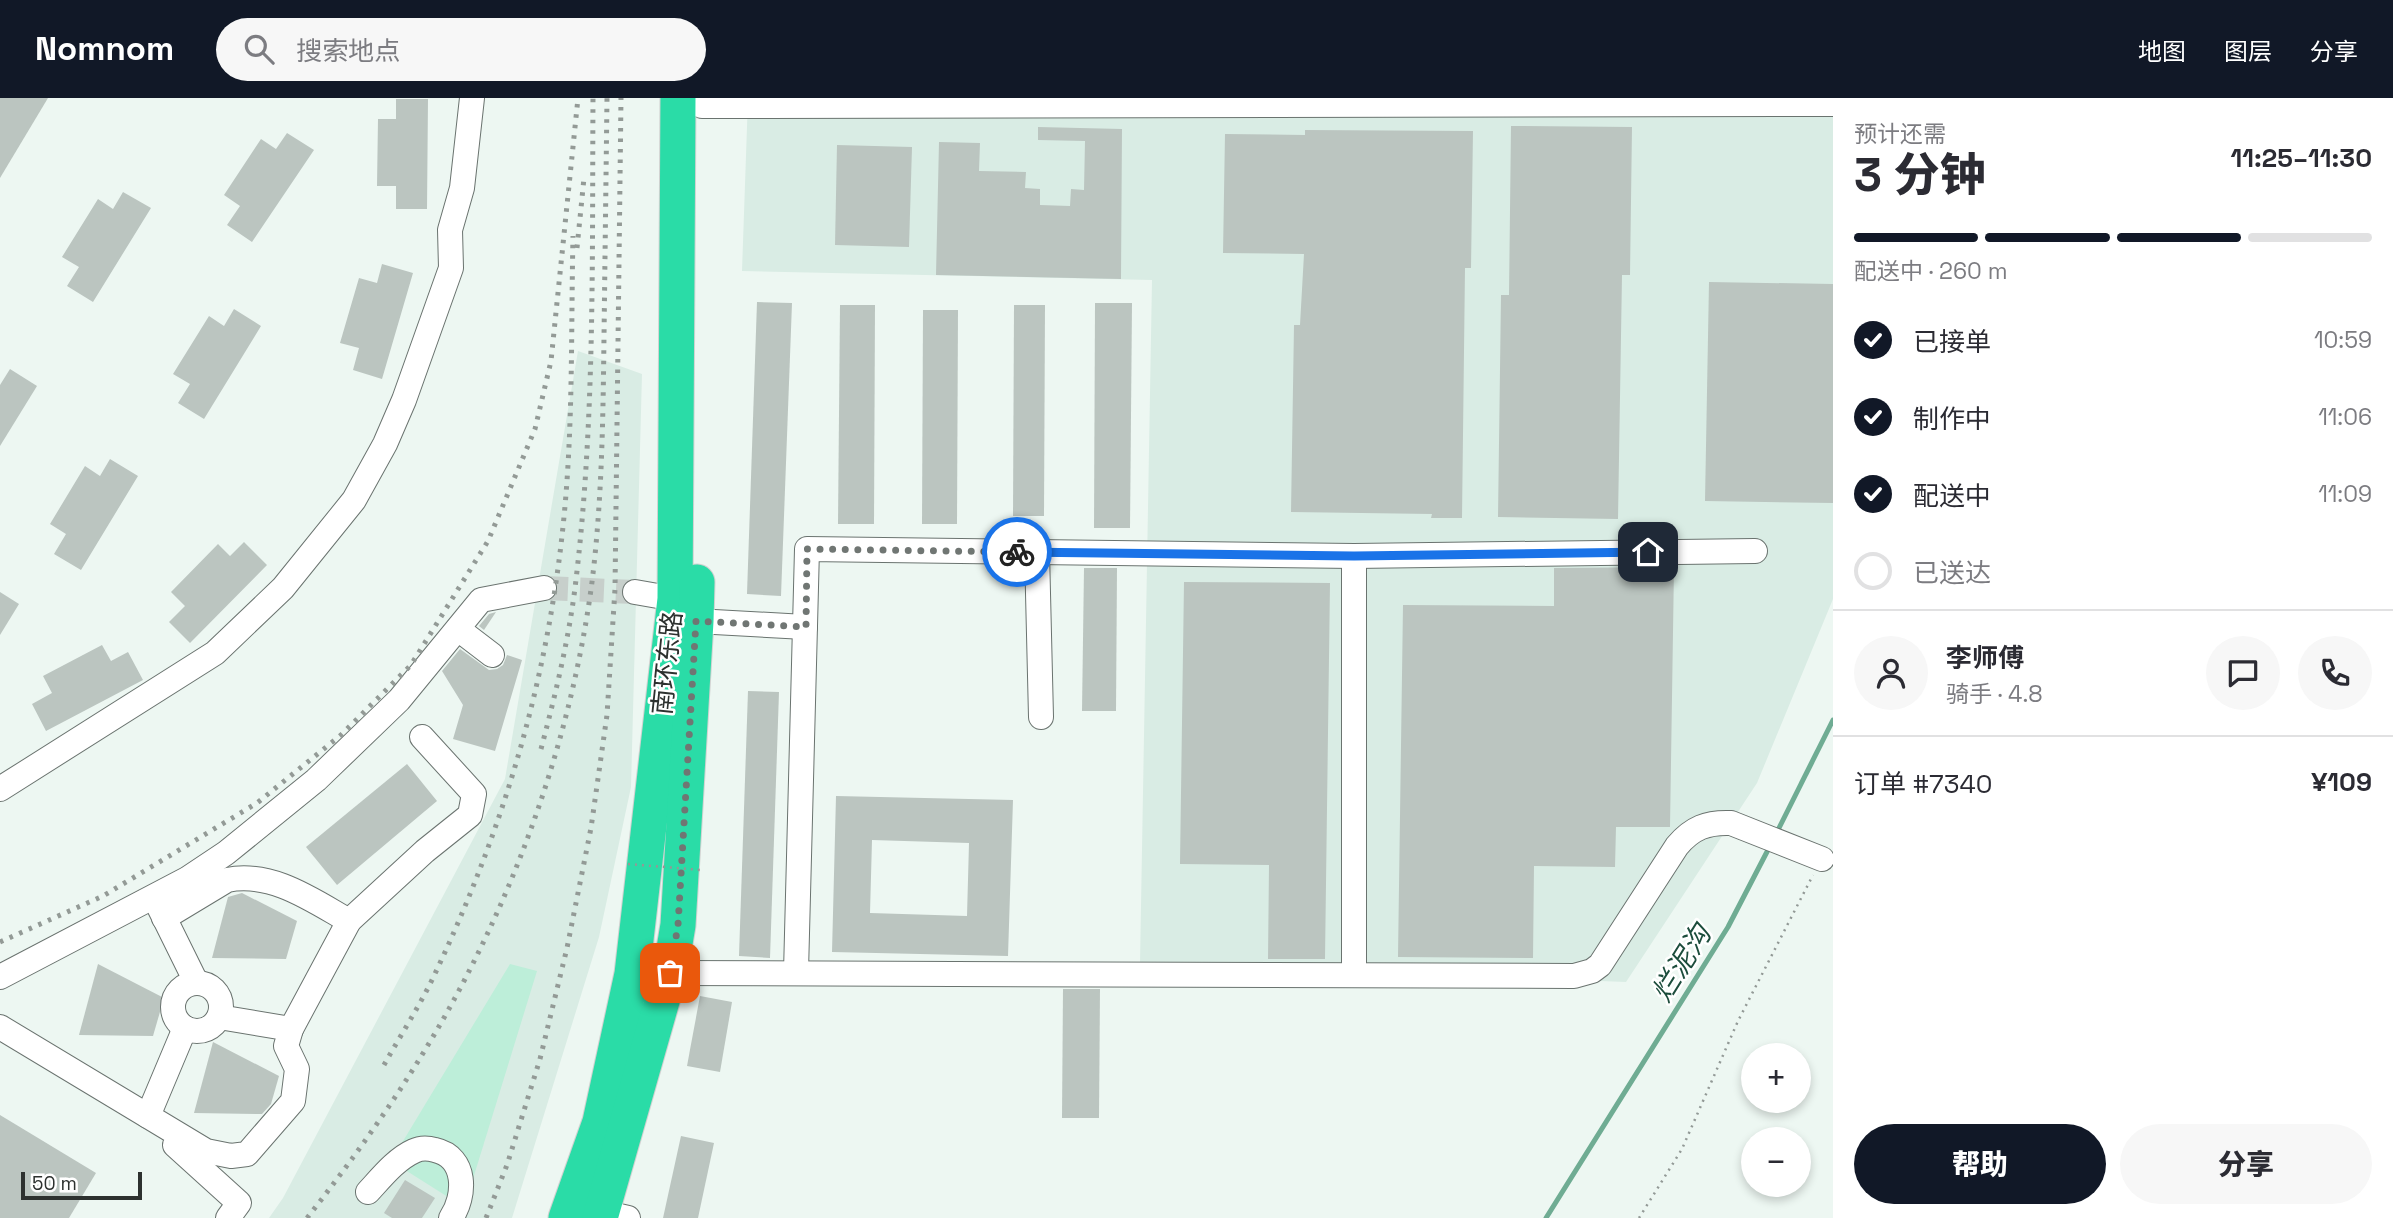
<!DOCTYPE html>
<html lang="zh">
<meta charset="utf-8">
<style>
body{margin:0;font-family:"Space Grotesk","Noto Sans SC",sans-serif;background:#f7f7f7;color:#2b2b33;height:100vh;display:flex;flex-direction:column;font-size:26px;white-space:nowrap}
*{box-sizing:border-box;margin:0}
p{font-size:23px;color:#7c7c81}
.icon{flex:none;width:38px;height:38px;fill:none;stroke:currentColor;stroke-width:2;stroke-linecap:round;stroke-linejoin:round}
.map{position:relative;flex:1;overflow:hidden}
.panel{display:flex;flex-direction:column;background:#fff;width:560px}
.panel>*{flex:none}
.tools{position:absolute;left:1741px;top:945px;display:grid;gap:14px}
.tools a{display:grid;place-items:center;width:70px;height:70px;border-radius:50%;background:#fff;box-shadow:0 4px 10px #0003;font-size:35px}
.scale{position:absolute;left:21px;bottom:18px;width:121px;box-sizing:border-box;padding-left:7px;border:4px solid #2d312f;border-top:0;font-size:19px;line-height:24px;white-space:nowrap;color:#2d312f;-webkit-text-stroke:5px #fff;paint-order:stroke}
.pin{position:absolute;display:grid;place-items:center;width:60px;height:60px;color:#fff;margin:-30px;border-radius:14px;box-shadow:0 4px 10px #0006}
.courier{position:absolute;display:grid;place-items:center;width:70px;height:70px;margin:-35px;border:5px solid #1a73e8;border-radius:50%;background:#fff;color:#222;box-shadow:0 2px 9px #0007}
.headline em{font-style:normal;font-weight:800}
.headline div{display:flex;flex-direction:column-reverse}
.headline{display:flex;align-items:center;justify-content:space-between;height:119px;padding:0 21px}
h1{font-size:46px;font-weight:800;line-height:52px}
.bar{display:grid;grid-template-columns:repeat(4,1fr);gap:10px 7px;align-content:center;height:84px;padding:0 21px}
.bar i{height:9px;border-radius:5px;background:#e1e1e2}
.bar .active{background:#111827}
.bar p{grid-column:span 4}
.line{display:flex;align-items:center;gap:18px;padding:0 21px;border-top:2px solid #e1e1e2}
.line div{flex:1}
.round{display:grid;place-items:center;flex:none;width:74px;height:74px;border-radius:37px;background:#f7f7f7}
ol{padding:0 21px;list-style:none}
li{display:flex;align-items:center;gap:21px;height:77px}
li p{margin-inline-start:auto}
li .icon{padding:7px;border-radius:50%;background:#111827;color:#fff;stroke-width:4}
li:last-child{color:#7c7c81}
li i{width:38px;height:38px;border:4px solid #e1e1e2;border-radius:50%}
.cta{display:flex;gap:14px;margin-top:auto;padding:14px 21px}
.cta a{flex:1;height:80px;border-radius:42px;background:#111827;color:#fff;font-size:28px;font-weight:800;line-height:80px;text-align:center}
.cta a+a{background:#f7f7f7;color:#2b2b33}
header{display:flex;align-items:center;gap:42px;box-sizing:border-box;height:98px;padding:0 35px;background:#111827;color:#fff}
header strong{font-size:33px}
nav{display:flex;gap:38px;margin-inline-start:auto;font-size:24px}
.search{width:490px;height:63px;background:#f7f7f7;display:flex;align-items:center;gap:18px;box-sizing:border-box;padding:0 24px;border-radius:38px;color:#7c7c81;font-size:26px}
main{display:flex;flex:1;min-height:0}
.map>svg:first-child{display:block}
.built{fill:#d9ece4}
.green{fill:#bdeed9}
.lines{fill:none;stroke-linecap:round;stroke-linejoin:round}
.stream{stroke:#6fac93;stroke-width:5}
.building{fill:#bbc5c0;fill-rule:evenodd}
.minor-tunnel{stroke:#c7cfcb;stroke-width:24;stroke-dasharray:24 12;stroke-linecap:butt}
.minor-casing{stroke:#6a736f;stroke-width:26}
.highway-casing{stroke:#d1d2d1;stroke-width:37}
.path{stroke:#929996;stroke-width:2.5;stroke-dasharray:2 5;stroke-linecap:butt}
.minor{stroke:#fff;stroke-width:24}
.highway{stroke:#2adca7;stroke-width:35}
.rail{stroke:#939a96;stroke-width:5;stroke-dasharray:3.5 7;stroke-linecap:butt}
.path-bridge{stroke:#929996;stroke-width:2.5;stroke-dasharray:2 5;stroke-linecap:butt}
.done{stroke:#707673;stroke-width:7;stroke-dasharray:0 12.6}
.route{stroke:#1a73e8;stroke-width:9}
.labels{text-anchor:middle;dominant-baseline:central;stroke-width:5;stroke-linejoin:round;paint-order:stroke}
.street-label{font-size:26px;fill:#2d312f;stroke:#fff}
.water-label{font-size:28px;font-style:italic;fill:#1c4d3c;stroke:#fff}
</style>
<header>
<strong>Nomnom</strong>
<div class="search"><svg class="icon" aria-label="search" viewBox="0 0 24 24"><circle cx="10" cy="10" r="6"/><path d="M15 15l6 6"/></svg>搜索地点</div>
<nav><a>地图</a><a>图层</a><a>分享</a></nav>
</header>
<main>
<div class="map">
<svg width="1833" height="1120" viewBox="0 0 1833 1120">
<rect width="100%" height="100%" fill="#edf7f2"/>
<g class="built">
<polygon points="748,0 1833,0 1833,501 1757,685 1626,884 1140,865 1152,182 742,173"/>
<polygon points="578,253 642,276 631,689 599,839 512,1120 269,1120 283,1100 505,681"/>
</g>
<polygon class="green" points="510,866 537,873 472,1084 459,1106 391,1063"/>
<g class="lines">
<g class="stream">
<polyline points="1776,736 1833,622"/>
<polyline points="1546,1120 1728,829 1770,748"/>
</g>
</g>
<g class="building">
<polygon points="0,0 48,0 0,80"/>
<polygon points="396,1 428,1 427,111 396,111 396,88 377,88 378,21 396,21"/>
<polygon points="1511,28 1632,29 1630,177 1622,177 1618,421 1498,419 1501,197 1509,197"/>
<polygon points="1038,29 1122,31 1121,181 936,177 939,44 980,45 979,73 1026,74 1025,90 1040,91 1040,107 1070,108 1071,91 1084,92 1085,43 1038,42"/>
<polygon points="1305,32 1473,33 1471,170 1465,170 1462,420 1431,420 1432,416 1291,414 1294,227 1300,227 1304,156 1223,155 1225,36 1305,37"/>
<polygon points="287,35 314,52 252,144 227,127 240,108 224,97 261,41 276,51"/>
<polygon points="837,47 912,49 909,149 835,147"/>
<polygon points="123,94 151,110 93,204 67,188 79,169 62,159 98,101 113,111"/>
<polygon points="382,166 413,175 382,281 353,272 359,250 340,245 359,180 377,185"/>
<polygon points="1709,184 1833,186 1833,405 1705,403"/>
<polygon points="757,204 792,205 781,498 747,496"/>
<polygon points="1095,205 1132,205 1130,430 1094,430"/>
<polygon points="840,207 875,207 874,426 838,426"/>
<polygon points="1014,207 1045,207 1044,418 1013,418"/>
<polygon points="234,211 261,228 204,321 178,305 190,286 173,276 209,218 224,228"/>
<polygon points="923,212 958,212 957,426 922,426"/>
<polygon points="10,271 37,288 0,348 0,287"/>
<polygon points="110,361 138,378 81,472 54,456 66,436 50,426 85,368 100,378"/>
<polygon points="244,444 267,467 190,545 169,524 185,508 171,494 218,446 230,458"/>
<polygon points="1674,469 1670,729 1616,729 1615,769 1534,768 1533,860 1398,859 1403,507 1554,508 1554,470"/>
<polygon points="1084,470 1117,470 1116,613 1082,613"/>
<polygon points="1184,484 1330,485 1325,861 1268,861 1269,767 1180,766"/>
<polygon points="0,494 19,506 0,537"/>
<polygon points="496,514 484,532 479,528 489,516"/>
<polygon points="102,547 111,563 128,554 143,582 46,633 32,606 52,595 43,578"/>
<polygon points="460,551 489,572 497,571 503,567 507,557 522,562 495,653 453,641 463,607 442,573"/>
<polygon points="748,593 779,594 770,860 739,858"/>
<polygon points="407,666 437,703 337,787 306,749"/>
<path d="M836 698 1013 702 1008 858 832 854ZM872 742 969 745 967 818 870 815Z"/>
<polygon points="242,795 297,823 286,861 212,860 228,799"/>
<polygon points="98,866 164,900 153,938 79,937"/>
<polygon points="1063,891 1100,891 1099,1020 1062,1020"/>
<polygon points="700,898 732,904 720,974 687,968"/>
<polygon points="213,944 279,978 271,1006 262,1016 194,1015"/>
<polygon points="0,1017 96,1075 69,1120 0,1120"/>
<polygon points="681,1038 714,1045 698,1120 663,1120"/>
<polygon points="405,1082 435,1100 422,1120 392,1120 384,1115"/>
</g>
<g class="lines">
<polyline class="minor-tunnel" points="544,490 635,494"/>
<defs>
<g id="minor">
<polyline points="702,8 1832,6"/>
<polyline points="1037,454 1041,619"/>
<polyline points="1354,458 1354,877"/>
<polyline points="635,494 675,501"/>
<polyline points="696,523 805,529"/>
<polyline points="458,531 492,557"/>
<polyline points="0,691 215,555 283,490 354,402 385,346 404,302 451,170 450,132 462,90 472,0"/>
<polyline points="157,805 196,884"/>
<path d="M164 820 227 782C272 773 312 802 349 823"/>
<polyline points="796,874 807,451 1354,458 1755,453"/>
<path d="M670 875 1574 878 1592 873 1600 867 1677 748C1692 730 1707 724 1731 725L1822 761"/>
<polyline points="0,879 187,781 226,755 316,682 399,602 481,502 544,490"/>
<circle cx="197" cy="909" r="24"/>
<polyline points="219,919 291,931"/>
<polyline points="0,929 206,1053 231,1058 247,1056 293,1003 297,971 286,948 291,931 349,823 425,753 470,717 474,696 422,639"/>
<polyline points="148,1018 185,930"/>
<polyline points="175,1047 239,1105 228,1120"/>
<path d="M368 1094C381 1080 396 1061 414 1053 420 1050 428 1050 435 1052 467 1059 466 1098 451 1120"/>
<polyline points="602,1114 628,1120"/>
</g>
<g id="highway">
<polyline points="566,1120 600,1024 632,876 675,501 678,0"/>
<polyline points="600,1120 670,875 678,827 696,523 697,484"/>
</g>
</defs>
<use href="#minor" class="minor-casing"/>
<use href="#highway" class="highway-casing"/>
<polyline class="path" points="1639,1120 1682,1051 1738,923 1813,777"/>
<use href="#minor" class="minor"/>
<use href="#highway" class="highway"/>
<g class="rail">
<polyline points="577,150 584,80"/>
<path d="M541 651C555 598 568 545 575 490 595 327 592 163 593 0"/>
<polyline points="0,844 103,798 257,705 341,637 411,567 488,443 535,331 551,263 578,0"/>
<path d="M384 967C399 940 417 912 431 884 504 732 550 577 565 408 573 318 571 228 573 138"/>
<path d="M307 1120C366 1045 421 966 465 881 529 758 574 621 592 484 602 403 603 321 604 239 605 159 606 80 607 0"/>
<polyline points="486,1120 507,1067 540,961 567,850 591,730 607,617 615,491 621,0"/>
</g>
<polyline class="path-bridge" points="628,766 701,772"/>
</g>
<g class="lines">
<polyline class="done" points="670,875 678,827 696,523 806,529 807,451 1017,454"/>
<polyline class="route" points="1017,454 1354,458 1648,454"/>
</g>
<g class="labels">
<g class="street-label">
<text transform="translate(667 565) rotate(-84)">南环东路</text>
</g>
<g class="water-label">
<text transform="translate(1681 865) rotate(-58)">烂泥沟</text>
</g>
</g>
</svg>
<div class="tools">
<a>+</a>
<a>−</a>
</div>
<div class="scale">50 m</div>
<div class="pin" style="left:670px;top:875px;background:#ea580c"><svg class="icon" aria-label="bag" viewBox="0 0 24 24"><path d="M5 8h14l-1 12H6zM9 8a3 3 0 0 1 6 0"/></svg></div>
<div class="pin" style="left:1648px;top:454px;background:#1f2937"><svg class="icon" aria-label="home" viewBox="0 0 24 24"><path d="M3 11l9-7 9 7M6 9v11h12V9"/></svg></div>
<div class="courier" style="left:1017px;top:454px"><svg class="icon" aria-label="bike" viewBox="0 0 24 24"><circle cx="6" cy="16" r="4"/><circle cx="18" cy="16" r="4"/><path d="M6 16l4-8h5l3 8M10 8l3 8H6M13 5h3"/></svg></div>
</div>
<section class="panel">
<div class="headline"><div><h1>3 分钟</h1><p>预计还需</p></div><em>11:25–11:30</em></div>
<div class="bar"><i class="active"></i><i class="active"></i><i class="active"></i><i></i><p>配送中 · 260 m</p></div>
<ol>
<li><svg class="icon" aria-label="check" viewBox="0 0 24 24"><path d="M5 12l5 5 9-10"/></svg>已接单<p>10:59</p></li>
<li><svg class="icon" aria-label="check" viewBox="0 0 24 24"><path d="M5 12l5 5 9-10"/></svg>制作中<p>11:06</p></li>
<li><svg class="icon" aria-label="check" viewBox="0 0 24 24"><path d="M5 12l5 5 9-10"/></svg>配送中<p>11:09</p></li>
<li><i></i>已送达</li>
</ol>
<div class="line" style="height:126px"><a class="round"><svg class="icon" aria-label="person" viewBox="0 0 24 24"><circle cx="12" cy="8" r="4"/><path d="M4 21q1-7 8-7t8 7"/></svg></a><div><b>李师傅</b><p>骑手 · 4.8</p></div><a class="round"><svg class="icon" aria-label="chat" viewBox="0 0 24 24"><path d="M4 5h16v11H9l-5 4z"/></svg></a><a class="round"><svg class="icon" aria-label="phone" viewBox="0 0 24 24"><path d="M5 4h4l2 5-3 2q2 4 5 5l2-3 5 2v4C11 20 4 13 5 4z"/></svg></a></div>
<div class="line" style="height:91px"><div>订单 #7340</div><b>¥109</b></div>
<div class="cta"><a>帮助</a><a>分享</a></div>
</section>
</main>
